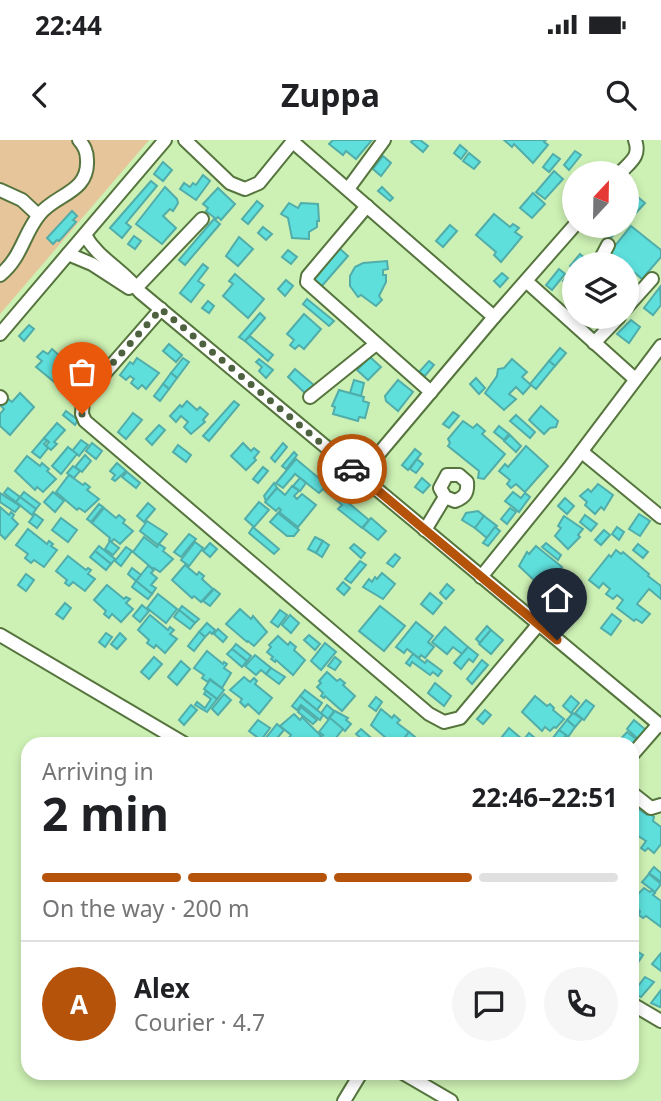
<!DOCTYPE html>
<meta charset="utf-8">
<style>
body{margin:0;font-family:"Noto Sans",sans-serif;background:#f6f6f6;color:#202124;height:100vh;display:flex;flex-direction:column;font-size:26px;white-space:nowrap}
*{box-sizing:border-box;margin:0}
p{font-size:23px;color:#757577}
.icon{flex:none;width:38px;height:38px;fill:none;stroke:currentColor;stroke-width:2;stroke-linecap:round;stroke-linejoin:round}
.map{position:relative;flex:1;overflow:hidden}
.side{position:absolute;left:21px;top:597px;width:618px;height:343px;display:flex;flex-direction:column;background:#fff;border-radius:21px;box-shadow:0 4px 10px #0003}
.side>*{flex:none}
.needle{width:46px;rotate:22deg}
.controls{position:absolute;left:562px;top:21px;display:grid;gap:14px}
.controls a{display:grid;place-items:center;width:77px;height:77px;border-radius:50%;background:#fff;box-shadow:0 4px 10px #0003;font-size:35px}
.pin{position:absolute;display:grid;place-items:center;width:60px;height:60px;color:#fff;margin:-72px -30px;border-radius:50% 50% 50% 0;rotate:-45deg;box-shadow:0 0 7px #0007}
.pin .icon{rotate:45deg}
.courier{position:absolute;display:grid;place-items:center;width:70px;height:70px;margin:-35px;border:5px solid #b45309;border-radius:50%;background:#fff;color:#222;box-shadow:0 2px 9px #0007}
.headline em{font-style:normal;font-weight:700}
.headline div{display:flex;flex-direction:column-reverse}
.headline{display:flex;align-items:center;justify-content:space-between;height:119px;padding:0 21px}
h1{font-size:46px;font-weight:700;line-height:52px}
.bar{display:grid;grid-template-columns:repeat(4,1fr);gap:10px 7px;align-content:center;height:84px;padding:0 21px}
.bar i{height:9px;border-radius:5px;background:#e0e0e0}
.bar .selected{background:#b45309}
.bar p{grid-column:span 4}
.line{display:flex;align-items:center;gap:18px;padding:0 21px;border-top:2px solid #e0e0e0}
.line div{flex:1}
.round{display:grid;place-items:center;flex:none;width:74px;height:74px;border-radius:37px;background:#f6f6f6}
.status{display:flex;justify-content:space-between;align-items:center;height:49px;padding:0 35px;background:#fff;direction:ltr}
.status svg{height:19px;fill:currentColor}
header{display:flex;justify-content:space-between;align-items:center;height:91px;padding:0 21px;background:#fff;font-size:32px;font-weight:700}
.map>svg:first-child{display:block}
.green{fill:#e7c59a}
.building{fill:#5edfdc;stroke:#50adaa;stroke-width:2}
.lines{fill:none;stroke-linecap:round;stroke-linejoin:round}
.minor-casing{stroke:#56753e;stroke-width:16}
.minor{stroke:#fff;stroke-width:12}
.done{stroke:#4e6240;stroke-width:7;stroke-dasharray:0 12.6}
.route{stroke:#b45309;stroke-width:9}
</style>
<div class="status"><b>22:44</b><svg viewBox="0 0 49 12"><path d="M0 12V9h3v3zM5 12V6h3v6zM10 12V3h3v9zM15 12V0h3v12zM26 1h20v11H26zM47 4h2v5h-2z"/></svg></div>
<header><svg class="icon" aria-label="back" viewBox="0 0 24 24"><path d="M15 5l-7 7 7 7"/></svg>Zuppa<svg class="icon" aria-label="search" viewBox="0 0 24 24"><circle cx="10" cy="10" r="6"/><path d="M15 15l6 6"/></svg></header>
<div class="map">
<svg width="661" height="961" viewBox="0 0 661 961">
<rect width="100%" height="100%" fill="#cdf1b4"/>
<polygon class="green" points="0,0 149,0 0,174"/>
<g class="building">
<polygon points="333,0 372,0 356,19 346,11 343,15 329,4"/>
<polygon points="413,0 420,0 428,6 423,12 411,2"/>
<polygon points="504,0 546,0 544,2 548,5 533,23 514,4 512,7"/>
<polygon points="460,5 467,11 461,19 454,13"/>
<polygon points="575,11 581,15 569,30 564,25"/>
<polygon points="469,13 480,22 474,29 463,21"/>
<polygon points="553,14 560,19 549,32 543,27"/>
<polygon points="383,16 391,23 381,36 373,29"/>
<polygon points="163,22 172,30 163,41 154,34"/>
<polygon points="554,31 563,39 545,59 536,52"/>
<polygon points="203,35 210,41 196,60 180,49 184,43 190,47 193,43 196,45"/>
<polygon points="151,41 157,46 126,83 131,87 122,98 110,88"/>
<polygon points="165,47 177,59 178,63 173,71 170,69 163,76 176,88 162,104 136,84"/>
<polygon points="382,47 393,58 390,61 378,51"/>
<polygon points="218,48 235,64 221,80 218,77 216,79 206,71 208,68 203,64"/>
<polygon points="627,48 645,63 626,84 626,49"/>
<polygon points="533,53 545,64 532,78 520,68"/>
<polygon points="257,61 263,66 248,84 242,79"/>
<polygon points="289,63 298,68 301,63 318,64 319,81 317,81 317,87 309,92 309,99 292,98 288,78 281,74"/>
<polygon points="72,71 77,76 73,80 76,82 59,101 57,100 53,104 47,98"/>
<polygon points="494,74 510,87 513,84 519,88 515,92 522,97 501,122 494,115 496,112 476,95"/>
<polygon points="214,79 220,84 185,125 179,120"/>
<polygon points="450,85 457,91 443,107 436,101"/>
<polygon points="610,86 619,88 611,98 604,93"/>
<polygon points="631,86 661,110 661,117 642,139 635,133 628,142 626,124 613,124 605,118"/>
<polygon points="263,87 272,94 266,100 258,93"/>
<polygon points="134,96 141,101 135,109 128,104"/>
<polygon points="239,97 253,109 238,126 226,116"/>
<polygon points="338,107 348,116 321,147 311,137"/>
<polygon points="288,110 297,117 291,124 282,117"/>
<polygon points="580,114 592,124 574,124 573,128 570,126"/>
<polygon points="387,121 388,129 383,130 383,135 386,135 386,142 379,156 382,160 376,166 361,155 358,157 350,146 350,136 355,127 363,123"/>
<polygon points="203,124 208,128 198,141 204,145 191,162 180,153"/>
<polygon points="573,128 574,141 570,146 563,141"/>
<polygon points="559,129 565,134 552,150 546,145"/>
<polygon points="502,133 508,138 500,147 494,141"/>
<polygon points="235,134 264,159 248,178 223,156 233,144 229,141"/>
<polygon points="286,140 293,146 285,156 278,149"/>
<polygon points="660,147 661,165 653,175 644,168"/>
<polygon points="307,159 334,181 329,186 303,164"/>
<polygon points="208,161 214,166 209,173 202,168"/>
<polygon points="260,173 265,178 245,201 239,197"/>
<polygon points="304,174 321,189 304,209 299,205 295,209 290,205 294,200 287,194"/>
<polygon points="631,180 640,187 629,203 617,194"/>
<polygon points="29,185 34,189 24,201 19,196"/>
<polygon points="250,196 273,215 268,221 245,201"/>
<polygon points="169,204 182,215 176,222 163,211"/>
<polygon points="560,208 566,213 555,226 549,221"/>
<polygon points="52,209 73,228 58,245 36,227 42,221 37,217 43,211 48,214"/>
<polygon points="370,217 381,227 368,240 357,230"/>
<polygon points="137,218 159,233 146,249 142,245 138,249 131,243 134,239 130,236 126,240 120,235 130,222 133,224"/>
<polygon points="183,218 189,222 177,238 171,233"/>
<polygon points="259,219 273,230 266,238 259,231 262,227 256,222"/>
<polygon points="512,219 527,232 522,237 531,245 523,254 516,247 509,254 516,259 504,270 485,253 497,236 498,229 504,228"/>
<polygon points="429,221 434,225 425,236 419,232"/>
<polygon points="549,221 555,226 536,249 530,244"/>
<polygon points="295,229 315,246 307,255 288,237"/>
<polygon points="171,233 177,238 169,249 163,244"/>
<polygon points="476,238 485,248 479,254 470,244"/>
<polygon points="354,240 364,243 361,256 350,253"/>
<polygon points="398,240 413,252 398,271 386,261 385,256"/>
<polygon points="163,244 169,249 160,261 154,256"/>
<polygon points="339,250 364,257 363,261 369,263 365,278 359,277 358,281 333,274 335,267 332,266"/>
<polygon points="20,253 34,267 10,295 0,286 0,274 4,269 1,266 7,258 12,262"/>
<polygon points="187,261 197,270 200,267 208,274 203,280 205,282 191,294 184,287 188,282 181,276 176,282 170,276 180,265 182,267"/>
<polygon points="234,261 239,265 209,301 203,296"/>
<polygon points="541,266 558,281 556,287 550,288 544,294 529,280"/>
<polygon points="66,271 78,280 75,285 63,275"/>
<polygon points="453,272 459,276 449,288 443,284"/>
<polygon points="133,273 142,280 126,299 118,292"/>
<polygon points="516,275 535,292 530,298 510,281"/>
<polygon points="463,281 473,288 477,284 485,291 482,294 505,314 484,339 478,338 479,331 448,306 450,303 448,299"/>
<polygon points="57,283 65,290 54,302 57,304 51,310 46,306 49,302 44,298"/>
<polygon points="159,285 165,290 152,305 146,299"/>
<polygon points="499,286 509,294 504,300 494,292"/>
<polygon points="510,295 521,306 516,312 504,301"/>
<polygon points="44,298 47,301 44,304 48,308 40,318 32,312"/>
<polygon points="81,300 88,305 79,316 72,311"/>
<polygon points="92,303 102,311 96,319 86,311"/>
<polygon points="243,303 251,311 254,308 259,312 254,318 256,320 246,330 231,316"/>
<polygon points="283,303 287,307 275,322 271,318"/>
<polygon points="178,305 191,315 186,322 173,312"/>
<polygon points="526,306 548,326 525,352 516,344 511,348 507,344 510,340 499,331 505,324 508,327"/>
<polygon points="68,307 77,314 61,334 52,326"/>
<polygon points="415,309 421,314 408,330 402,325"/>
<polygon points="294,312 297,315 286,329 282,326"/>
<polygon points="85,315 91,321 82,332 75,327"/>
<polygon points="27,316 40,326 42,323 49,329 47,331 56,339 43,352 37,347 35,350 15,331"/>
<polygon points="296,319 327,345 329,343 347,358 345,360 369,380 362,388 338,369 342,365 323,349 319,353 295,334 283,348 276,343"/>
<polygon points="417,319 423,324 416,333 410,329"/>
<polygon points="117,323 126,331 115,341 112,339 115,335 110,331"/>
<polygon points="73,326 80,331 74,338 67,333"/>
<polygon points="263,327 268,331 258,343 253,339"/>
<polygon points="127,332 140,343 136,348 122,337"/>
<polygon points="69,335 83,345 85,343 90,347 87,350 99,359 85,372 79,368 77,370 56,352"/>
<polygon points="300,338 306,343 300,351 293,346"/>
<polygon points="422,338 430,345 423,353 415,347"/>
<polygon points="274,343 277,348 266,361 264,356"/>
<polygon points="598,344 613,355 604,370 601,367 595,374 585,365 587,362 580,356 588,349 591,352"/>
<polygon points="292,346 299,351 294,356 297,359 302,354 316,365 298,387 279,372 281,370 279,368 276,371 265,362 277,348 285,355"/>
<polygon points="8,348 20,357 16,362 4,353"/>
<polygon points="24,352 40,364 36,369 20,357"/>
<polygon points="53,352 64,361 55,372 44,362"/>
<polygon points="513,352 521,358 525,353 530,357 519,372 505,361"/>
<polygon points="0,353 20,366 15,372 0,362"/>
<polygon points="20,357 36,369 32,375 16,362"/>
<polygon points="565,358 574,366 567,374 558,366"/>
<polygon points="259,362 269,370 254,387 245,379"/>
<polygon points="148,363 155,369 144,382 137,376"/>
<polygon points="99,364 103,367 91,382 87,379"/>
<polygon points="0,367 9,375 11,372 14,375 12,378 18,384 5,399 0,394"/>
<polygon points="104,368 116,378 119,375 125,380 123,383 133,391 120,404 114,399 111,402 109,400 110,398 92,383"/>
<polygon points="510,368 516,372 507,384 501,379"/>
<polygon points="478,371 484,376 475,388 462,380 466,373"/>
<polygon points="278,373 299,390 294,396 287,396 270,382"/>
<polygon points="35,374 43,380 37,388 29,382"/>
<polygon points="639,374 650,381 640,396 629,389"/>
<polygon points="585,375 597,384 591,391 580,382"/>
<polygon points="484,376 497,386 487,398 475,388"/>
<polygon points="564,376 583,389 578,395 580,397 568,409 555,396 561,388 558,386"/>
<polygon points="61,378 77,390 68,402 52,390"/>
<polygon points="371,378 386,391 378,400 363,388"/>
<polygon points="147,381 167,394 158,405 140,391"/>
<polygon points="253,387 279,409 274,414 249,393"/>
<polygon points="495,387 500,391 488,406 483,403"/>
<polygon points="617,387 624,392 619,400 612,394"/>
<polygon points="28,389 47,404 49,401 53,404 51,406 57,410 44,427 34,420 31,423 25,418 28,414 16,405"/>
<polygon points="604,390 610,395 601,405 595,400"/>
<polygon points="189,394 196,399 181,417 174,412"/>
<polygon points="144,397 157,407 159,404 165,408 163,411 173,419 160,432 154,428 153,429 133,412"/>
<polygon points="315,397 323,401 316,413 308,409"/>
<polygon points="110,401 119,408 113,415 105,409"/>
<polygon points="323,401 329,405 322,417 316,413"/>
<polygon points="195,402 203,408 189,426 181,420"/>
<polygon points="210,403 217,409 210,417 203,411"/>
<polygon points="546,403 561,415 558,420 542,407"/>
<polygon points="354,404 365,413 361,418 350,408"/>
<polygon points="638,404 648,412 643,418 633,410"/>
<polygon points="99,406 115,419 111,424 95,411"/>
<polygon points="536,406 562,427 550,437 544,432 537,443 519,426 527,412 529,414"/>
<polygon points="126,407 132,411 121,426 115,421"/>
<polygon points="616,410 621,414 623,412 649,434 648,436 661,446 661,459 649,449 637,464 650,474 642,483 636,479 634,481 617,468 623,460 617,455 613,459 606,454 610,449 603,443 599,448 589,440 609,415 611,417"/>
<polygon points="95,411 111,424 106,430 90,417"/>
<polygon points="395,414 400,418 393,427 387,423"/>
<polygon points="68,416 86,430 88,428 91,430 88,434 95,439 85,451 73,442 69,446 65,443 67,440 56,431"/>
<polygon points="360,421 366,425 351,443 345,439"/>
<polygon points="185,425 197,435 199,432 204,436 202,439 213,449 201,462 194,456 192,458 172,440"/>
<polygon points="148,426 154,430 151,433 157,438 151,445 156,448 152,454 136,441"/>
<polygon points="132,428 141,435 136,441 128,434"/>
<polygon points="382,433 395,444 383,459 363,447 369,439 372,442 375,437 377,439"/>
<polygon points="26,434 34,440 26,451 18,445"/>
<polygon points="560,437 570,445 556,463 546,455"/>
<polygon points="136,441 152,454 148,459 132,447"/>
<polygon points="343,442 350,448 344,455 337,449"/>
<polygon points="447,444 454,450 446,459 440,453"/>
<polygon points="107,445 124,459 126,457 130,459 126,463 133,469 121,482 112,474 109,478 104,474 106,471 94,460"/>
<polygon points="214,449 220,454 210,466 203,461"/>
<polygon points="430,453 442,463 433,474 421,464"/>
<polygon points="158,454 177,469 166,483 147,468"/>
<polygon points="65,463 71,468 63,479 56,474"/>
<polygon points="142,465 149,471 140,482 133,476"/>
<polygon points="182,466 199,479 195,483 179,470"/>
<polygon points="380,466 405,486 384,511 359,491"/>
<polygon points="240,469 251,479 253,476 267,492 254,506 248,501 247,502 226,484"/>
<polygon points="179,470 195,483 190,489 174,477"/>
<polygon points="280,470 287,475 278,487 271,482"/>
<polygon points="612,474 621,481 611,495 601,488"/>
<polygon points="150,475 168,490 170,487 174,490 170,494 177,499 165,513 156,505 154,508 147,503 149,500 138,490"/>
<polygon points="290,475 299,483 291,493 282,485"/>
<polygon points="416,482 433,496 428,502 434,507 425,518 421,515 419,518 407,509 404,513 396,507"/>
<polygon points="207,483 215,490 212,494 210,492 205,497 199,492"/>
<polygon points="487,486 491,490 480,503 476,499"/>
<polygon points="445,487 468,507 462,514 453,507 447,514 432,502"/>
<polygon points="218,489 227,497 223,502 214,494"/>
<polygon points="491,490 503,500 491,514 479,504"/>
<polygon points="199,492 205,497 194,511 188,506"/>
<polygon points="106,493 112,497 105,507 99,502"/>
<polygon points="120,493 126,499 117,509 111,504"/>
<polygon points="309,495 320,504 315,510 304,500"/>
<polygon points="278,496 288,505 290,502 296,507 294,510 305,520 293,535 276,520 275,522 271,519 273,517 267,512 271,507 269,505"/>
<polygon points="325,503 336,512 321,530 311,521"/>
<polygon points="236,504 251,516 247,521 232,509"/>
<polygon points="468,507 478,515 473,522 469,519 461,529 454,523"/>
<polygon points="232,509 247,521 242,527 227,514"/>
<polygon points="207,511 223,524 224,522 227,524 224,528 231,533 222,548 210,539 208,542 202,538 204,535 194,528"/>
<polygon points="413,514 425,523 427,520 442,531 438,536 433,532 430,535 412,522 410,526 406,523"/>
<polygon points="255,515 271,528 266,534 261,530 256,535 245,526"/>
<polygon points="154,517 162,524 149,539 141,532"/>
<polygon points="335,517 341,522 335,530 328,526"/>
<polygon points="482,520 488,525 472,544 467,539"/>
<polygon points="181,521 190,529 177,545 168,537"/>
<polygon points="271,528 285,537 279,544 266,534"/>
<polygon points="327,532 337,541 340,539 345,543 343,545 355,556 342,571 325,556 324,558 321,556 323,553 317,547 321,543 319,541"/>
<polygon points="244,537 250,542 254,538 257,541 255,544 272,558 259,574 248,564 245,567 240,562 242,559 230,550"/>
<polygon points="210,540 224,550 217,559 204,549"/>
<polygon points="435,543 451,556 444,566 428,553"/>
<polygon points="305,550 322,563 317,570 300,556"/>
<polygon points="206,551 217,559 207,572 195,565 197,562 205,568 211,559 204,554"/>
<polygon points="224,554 231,560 218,575 212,569"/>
<polygon points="300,556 323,575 320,580 301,565 297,570 292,566"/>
<polygon points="535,556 547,566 550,564 554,568 553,570 564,579 556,588 554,587 550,591 545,587 542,591 522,572"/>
<polygon points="571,556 579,563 571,573 563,566"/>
<polygon points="376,557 382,562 376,571 369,566"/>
<polygon points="586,560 594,566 584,580 575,573"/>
<polygon points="191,565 197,570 184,585 179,580"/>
<polygon points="327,565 334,571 328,579 321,573"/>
<polygon points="301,567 317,580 313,584 298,572"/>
<polygon points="381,569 392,578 394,575 400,580 397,583 409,592 400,604 393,604 371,585"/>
<polygon points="485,570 491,575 483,584 477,579"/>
<polygon points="335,571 348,578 346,580 351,584 345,591 329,578"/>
<polygon points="573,573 582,579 575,587 567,580"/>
<polygon points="294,574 300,580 302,577 321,596 314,604 301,604 298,601 294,604 288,599 291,595 280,586"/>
<polygon points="330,578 343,589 331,604 321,604 318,601 323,595 319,592"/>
<polygon points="258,580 270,588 261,600 249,591"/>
<polygon points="567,580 575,587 568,597 559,590"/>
<polygon points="634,580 646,590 638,599 627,589"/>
<polygon points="277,584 284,590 272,604 261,604"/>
<polygon points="509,588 523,600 520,604 495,604 497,598 501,598"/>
<polygon points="361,589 377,603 377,604 368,604 356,594"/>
<polygon points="559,590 566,595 559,604 552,604 550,602"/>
<polygon points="409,592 415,597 410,604 400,604"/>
<polygon points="627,592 636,599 632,604 616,604"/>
<polygon points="529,593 542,604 532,604 525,598"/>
<polygon points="636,667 647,675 650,674 654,677 653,681 661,687 661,704 654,713 648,708 645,711 641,708 646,701 632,692 632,673"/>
<polygon points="654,727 661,733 661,742 649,733"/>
<polygon points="649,734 661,744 655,752 642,742"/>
<polygon points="644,748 650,752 652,750 655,753 653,755 661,761 661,787 646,776 643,778 639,775 640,771 632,764 632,760"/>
<polygon points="632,808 643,815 637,824 632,820"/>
<polygon points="661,813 661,831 652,824"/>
<polygon points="645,837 654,842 641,857 633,853"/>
<polygon points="661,850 661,866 660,867 651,863"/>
</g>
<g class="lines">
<defs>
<g id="minor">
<polyline points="185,0 230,43 245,49 259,43 294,0"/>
<polyline points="293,2 494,177"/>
<path d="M620 33C630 22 641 17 635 0"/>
<polyline points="348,49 384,0"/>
<polyline points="0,50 22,60 38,75"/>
<polyline points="367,66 308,136 307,142 431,252"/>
<path d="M85 95C98 119 124 130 140 152L661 586"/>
<polyline points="68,114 92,124 129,148"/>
<polyline points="598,124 608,105"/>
<path d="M0 135C22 117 23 95 39 75 55 54 89 53 87 20 87 11 84 6 79 0"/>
<polyline points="526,141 635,239"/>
<polyline points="136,148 202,79"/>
<polyline points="626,168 652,139"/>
<polyline points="161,169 83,258 82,274 85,281 429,574 444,582 460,578 538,485"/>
<polyline points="0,194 165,0"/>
<polyline points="594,203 619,177"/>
<polyline points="0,257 1,258"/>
<polyline points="310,257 376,204"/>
<polyline points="582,312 661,377"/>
<polyline points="360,336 494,177 574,86"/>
<path d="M425 390 445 357 455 361C465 357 468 353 467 342L459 335H447L440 348 445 357"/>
<polyline points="481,437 569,328 661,206"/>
<polyline points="0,495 185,604"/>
<polyline points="632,615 659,584"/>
<polyline points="632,653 651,668 661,665"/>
<polyline points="632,864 661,881"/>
<polyline points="403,933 451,961"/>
<polyline points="344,961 361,933"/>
</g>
</defs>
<use href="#minor" class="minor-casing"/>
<use href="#minor" class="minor"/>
</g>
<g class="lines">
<polyline class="done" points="82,274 83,258 87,252 161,169 352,329"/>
<polyline class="route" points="352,329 557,500"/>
</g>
</svg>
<div class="controls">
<a><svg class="needle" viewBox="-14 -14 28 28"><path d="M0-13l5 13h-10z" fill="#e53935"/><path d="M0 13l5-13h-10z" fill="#757577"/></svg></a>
<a><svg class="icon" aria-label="layers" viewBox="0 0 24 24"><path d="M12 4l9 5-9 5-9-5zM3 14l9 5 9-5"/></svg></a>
</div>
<div class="pin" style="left:82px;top:274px;background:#ea580c"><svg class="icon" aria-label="bag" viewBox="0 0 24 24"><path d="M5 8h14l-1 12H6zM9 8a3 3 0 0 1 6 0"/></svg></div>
<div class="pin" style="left:557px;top:500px;background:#1f2937"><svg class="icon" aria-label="home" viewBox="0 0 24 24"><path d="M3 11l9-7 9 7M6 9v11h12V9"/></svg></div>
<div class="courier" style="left:352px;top:329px"><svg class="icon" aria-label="car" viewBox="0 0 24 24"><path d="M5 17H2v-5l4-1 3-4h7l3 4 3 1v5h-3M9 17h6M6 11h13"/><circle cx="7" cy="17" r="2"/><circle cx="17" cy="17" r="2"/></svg></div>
<section class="side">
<div class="headline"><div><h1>2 min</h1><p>Arriving in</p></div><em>22:46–22:51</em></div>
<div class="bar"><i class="selected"></i><i class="selected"></i><i class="selected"></i><i></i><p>On the way · 200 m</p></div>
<div class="line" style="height:126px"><b class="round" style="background:#b45309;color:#fff">A</b><div><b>Alex</b><p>Courier · 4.7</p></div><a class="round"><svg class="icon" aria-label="chat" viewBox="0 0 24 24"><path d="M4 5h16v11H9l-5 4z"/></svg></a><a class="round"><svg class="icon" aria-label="phone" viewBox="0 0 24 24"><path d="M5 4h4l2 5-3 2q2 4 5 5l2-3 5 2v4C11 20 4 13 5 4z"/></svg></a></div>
</section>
</div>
